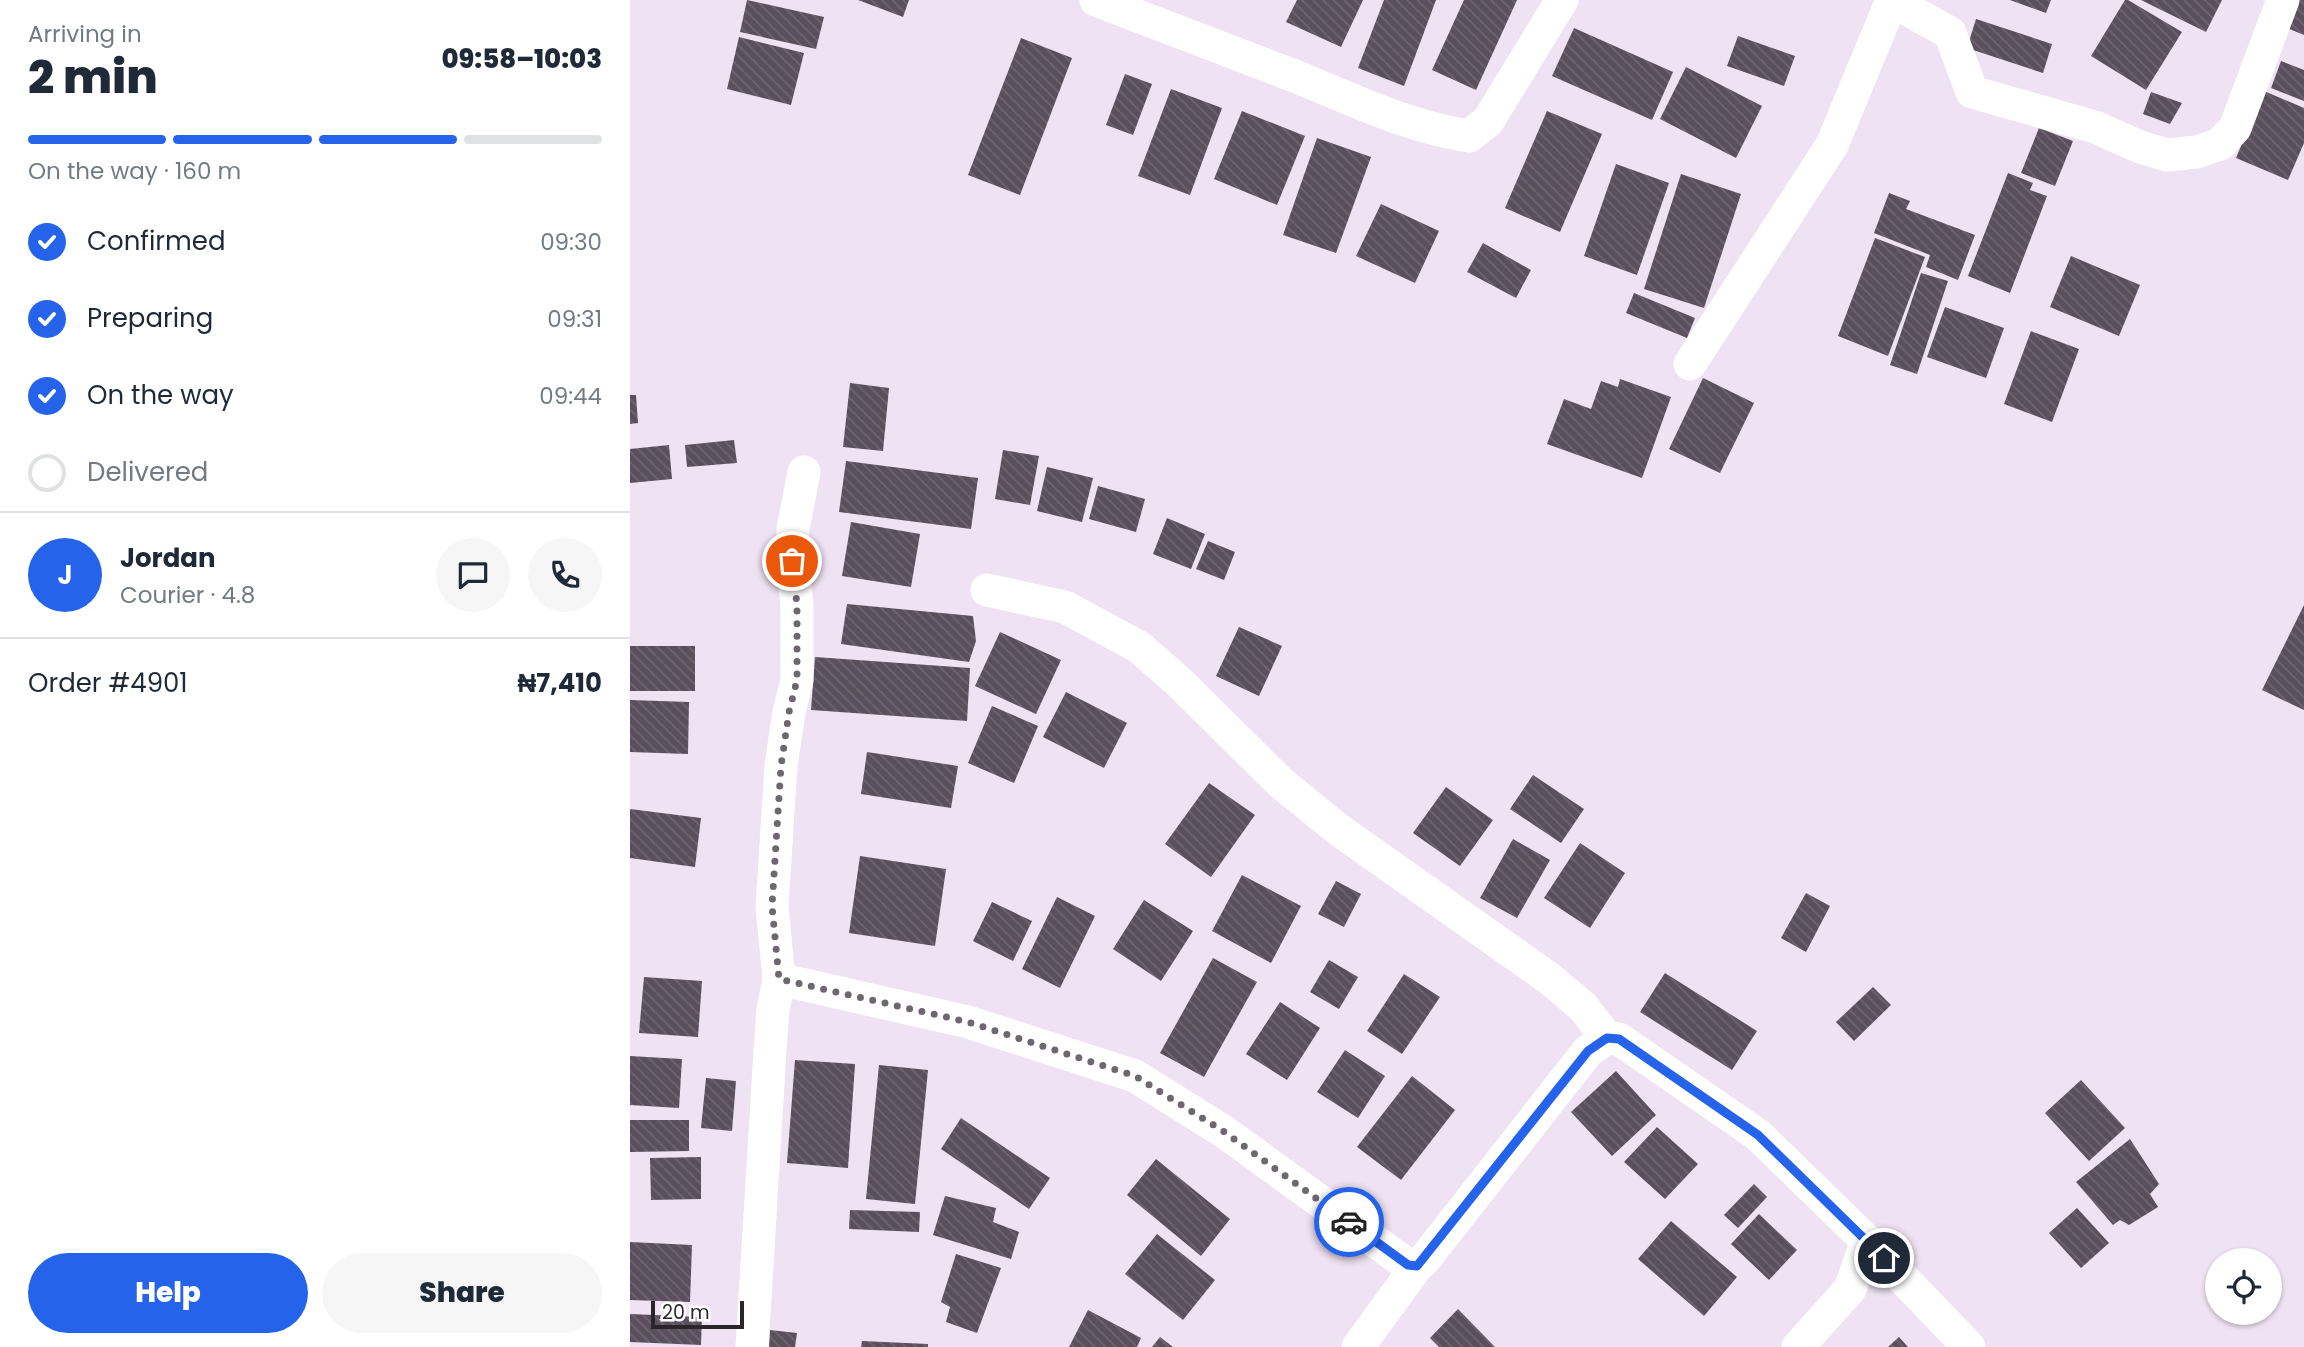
<!DOCTYPE html>
<meta charset="utf-8">
<style>
body{margin:0;font-family:Poppins,sans-serif;background:#f6f6f7;color:#1f2937;height:100vh;display:flex;flex-direction:column;font-size:26px;white-space:nowrap}
*{box-sizing:border-box;margin:0}
p{font-size:23px;color:#747a83}
.icon{flex:none;width:38px;height:38px;fill:none;stroke:currentColor;stroke-width:2;stroke-linecap:round;stroke-linejoin:round}
.map{position:relative;flex:1;overflow:hidden}
.sheet{display:flex;flex-direction:column;background:#fff;width:630px}
.sheet>*{flex:none}
.tools{position:absolute;left:1575px;top:1248px;display:grid;gap:14px}
.tools a{display:grid;place-items:center;width:77px;height:77px;border-radius:50%;background:#fff;box-shadow:0 2px 5px #0004;font-size:35px}
.scale{position:absolute;left:21px;bottom:18px;width:93px;box-sizing:border-box;padding-left:7px;border:4px solid #29252a;border-top:0;font-size:19px;line-height:24px;white-space:nowrap;color:#29252a;-webkit-text-stroke:5px #fff;paint-order:stroke}
.pin{position:absolute;display:grid;place-items:center;width:60px;height:60px;color:#fff;margin:-30px;border:4px solid #fff;border-radius:50%;box-shadow:0 2px 7px #0007}
.courier{position:absolute;display:grid;place-items:center;width:70px;height:70px;margin:-35px;border:5px solid #2563eb;border-radius:50%;background:#fff;color:#222;box-shadow:0 2px 9px #0007}
.headline em{font-style:normal;font-weight:800}
.headline div{display:flex;flex-direction:column-reverse}
.headline{display:flex;align-items:center;justify-content:space-between;height:119px;padding:0 28px}
h1{font-size:46px;font-weight:800;line-height:52px}
.bar{display:grid;grid-template-columns:repeat(4,1fr);gap:10px 7px;align-content:center;height:84px;padding:0 28px}
.bar i{height:9px;border-radius:5px;background:#e0e1e3}
.bar .current{background:#2563eb}
.bar p{grid-column:span 4}
.line{display:flex;align-items:center;gap:18px;padding:0 28px;border-top:2px solid #e0e1e3}
.line div{flex:1}
.round{display:grid;place-items:center;flex:none;width:74px;height:74px;border-radius:37px;background:#f6f6f7}
ol{padding:0 28px;list-style:none}
li{display:flex;align-items:center;gap:21px;height:77px}
li p{margin-inline-start:auto}
li .icon{padding:7px;border-radius:50%;background:#2563eb;color:#fff;stroke-width:4}
li:last-child{color:#747a83}
li i{width:38px;height:38px;border:4px solid #e0e1e3;border-radius:50%}
.button{display:flex;gap:14px;margin-top:auto;padding:14px 28px}
.button a{flex:1;height:80px;border-radius:42px;background:#2563eb;color:#fff;font-size:28px;font-weight:800;line-height:80px;text-align:center}
.button a+a{background:#f6f6f7;color:#1f2937}
main{display:flex;flex:1;min-height:0}
.map>svg:first-child{display:block}
.building{fill:url(#building-back-hatch)}
.lines{fill:none;stroke-linecap:round;stroke-linejoin:round}
.minor{stroke:#fff;stroke-width:33}
.done{stroke:#6e6770;stroke-width:7;stroke-dasharray:0 12.6}
.route{stroke:#2563eb;stroke-width:9}
</style>
<main>
<section class="sheet">
<div class="headline"><div><h1>2 min</h1><p>Arriving in</p></div><em>09:58–10:03</em></div>
<div class="bar"><i class="current"></i><i class="current"></i><i class="current"></i><i></i><p>On the way · 160 m</p></div>
<ol>
<li><svg class="icon" aria-label="check" viewBox="0 0 24 24"><path d="M5 12l5 5 9-10"/></svg>Confirmed<p>09:30</p></li>
<li><svg class="icon" aria-label="check" viewBox="0 0 24 24"><path d="M5 12l5 5 9-10"/></svg>Preparing<p>09:31</p></li>
<li><svg class="icon" aria-label="check" viewBox="0 0 24 24"><path d="M5 12l5 5 9-10"/></svg>On the way<p>09:44</p></li>
<li><i></i>Delivered</li>
</ol>
<div class="line" style="height:126px"><b class="round" style="background:#2563eb;color:#fff">J</b><div><b>Jordan</b><p>Courier · 4.8</p></div><a class="round"><svg class="icon" aria-label="chat" viewBox="0 0 24 24"><path d="M4 5h16v11H9l-5 4z"/></svg></a><a class="round"><svg class="icon" aria-label="phone" viewBox="0 0 24 24"><path d="M5 4h4l2 5-3 2q2 4 5 5l2-3 5 2v4C11 20 4 13 5 4z"/></svg></a></div>
<div class="line" style="height:91px"><div>Order #4901</div><b>₦7,410</b></div>
<div class="button"><a>Help</a><a>Share</a></div>
</section>
<div class="map">
<svg width="1674" height="1347" viewBox="0 0 1674 1347">
<defs>
<pattern id="building-back-hatch" width="6" height="6" patternUnits="userSpaceOnUse" patternTransform="scale(1.75)"><rect width="6" height="6" fill="#5b4f5d"/><path d="M-1 5l2 2M0 0l6 6M5-1l2 2" fill="none" stroke="#6f6571"/></pattern>
</defs>
<rect width="100%" height="100%" fill="#efe2f2"/>
<g class="building">
<polygon points="117,0 194,17 186,49 110,32"/>
<polygon points="228,0 279,0 273,17"/>
<polygon points="667,0 733,0 711,47 656,22"/>
<polygon points="754,0 806,0 774,86 728,68"/>
<polygon points="834,0 887,0 846,90 802,70"/>
<polygon points="1380,0 1421,0 1416,13"/>
<polygon points="1495,0 1498,0 1552,32 1516,90 1461,56"/>
<polygon points="1511,0 1592,0 1576,32"/>
<polygon points="1669,0 1674,0 1674,35 1657,28"/>
<polygon points="1346,19 1422,44 1413,73 1337,48"/>
<polygon points="944,28 1043,72 1022,120 922,76"/>
<polygon points="1108,36 1165,56 1154,86 1097,66"/>
<polygon points="109,37 174,53 161,105 97,89"/>
<polygon points="391,38 442,58 390,195 338,175"/>
<polygon points="1651,61 1674,70 1674,101 1641,88"/>
<polygon points="1056,67 1132,106 1106,158 1030,119"/>
<polygon points="495,74 522,84 503,135 476,125"/>
<polygon points="541,89 592,108 560,195 508,176"/>
<polygon points="1634,91 1674,108 1674,143 1658,180 1606,158"/>
<polygon points="1521,92 1552,103 1540,124 1513,114"/>
<polygon points="612,111 675,136 647,205 584,179"/>
<polygon points="917,111 972,134 930,232 875,208"/>
<polygon points="1409,128 1443,141 1425,186 1391,173"/>
<polygon points="687,138 741,157 706,253 653,235"/>
<polygon points="986,164 1039,183 1007,275 954,256"/>
<polygon points="1378,173 1403,183 1400,190 1417,196 1380,293 1338,276"/>
<polygon points="1051,174 1111,194 1074,308 1014,289"/>
<polygon points="1259,193 1280,201 1276,209 1345,235 1328,280 1296,267 1300,255 1244,233"/>
<polygon points="751,204 809,231 785,283 726,256"/>
<polygon points="1245,238 1295,257 1258,356 1208,336"/>
<polygon points="853,243 901,270 886,298 837,272"/>
<polygon points="1441,256 1510,285 1489,336 1420,307"/>
<polygon points="1291,273 1318,281 1287,374 1260,365"/>
<polygon points="1004,293 1065,318 1057,338 996,313"/>
<polygon points="1315,307 1374,328 1356,378 1297,357"/>
<polygon points="1401,331 1449,349 1422,422 1374,404"/>
<polygon points="1073,378 1124,403 1090,473 1039,449"/>
<polygon points="990,379 1041,397 1012,478 917,444 934,399 961,409 971,381 988,387"/>
<polygon points="220,383 259,388 253,451 213,447"/>
<polygon points="0,395 6,395 8,423 0,424"/>
<polygon points="104,440 107,463 57,467 55,445"/>
<polygon points="39,445 42,479 0,483 0,449"/>
<polygon points="373,450 409,456 400,505 365,499"/>
<polygon points="216,461 348,478 341,529 209,512"/>
<polygon points="417,467 463,478 452,522 407,511"/>
<polygon points="468,486 515,499 506,532 459,519"/>
<polygon points="537,518 575,534 561,569 523,554"/>
<polygon points="221,522 290,534 281,587 212,576"/>
<polygon points="578,541 605,552 594,580 566,569"/>
<polygon points="217,604 343,616 346,641 339,662 211,644"/>
<polygon points="1674,605 1674,710 1632,690"/>
<polygon points="609,627 652,646 629,696 586,676"/>
<polygon points="370,632 431,660 406,714 345,686"/>
<rect x="0" y="646" width="65" height="45"/>
<polygon points="185,657 340,668 337,721 181,710"/>
<polygon points="436,692 497,723 474,768 413,737"/>
<polygon points="0,700 59,702 58,754 0,752"/>
<polygon points="362,706 408,726 384,783 338,763"/>
<polygon points="237,752 328,766 321,808 231,794"/>
<polygon points="903,775 954,809 931,843 880,809"/>
<polygon points="579,783 625,815 581,877 535,844"/>
<polygon points="816,787 863,820 830,866 783,833"/>
<polygon points="0,809 71,818 65,867 0,858"/>
<polygon points="883,839 920,860 887,918 850,898"/>
<polygon points="950,843 995,873 960,928 914,898"/>
<polygon points="230,856 316,869 305,946 219,933"/>
<polygon points="612,875 671,906 641,963 582,931"/>
<polygon points="706,881 731,894 714,927 688,914"/>
<polygon points="1176,893 1200,906 1176,952 1151,938"/>
<polygon points="427,897 465,916 430,988 392,969"/>
<polygon points="514,900 563,931 531,981 483,949"/>
<polygon points="362,902 402,921 383,961 343,941"/>
<polygon points="583,958 627,982 574,1077 530,1053"/>
<polygon points="699,960 728,977 709,1009 680,992"/>
<polygon points="1035,973 1127,1031 1102,1070 1010,1012"/>
<polygon points="774,974 810,997 772,1054 737,1031"/>
<polygon points="14,977 72,981 68,1037 9,1033"/>
<polygon points="1243,987 1261,1005 1224,1041 1206,1022"/>
<polygon points="650,1002 690,1028 657,1080 616,1054"/>
<polygon points="715,1050 755,1076 728,1118 687,1092"/>
<polygon points="0,1056 52,1059 49,1108 0,1105"/>
<polygon points="165,1060 225,1064 218,1168 157,1163"/>
<polygon points="249,1065 298,1070 285,1204 236,1199"/>
<polygon points="986,1071 1026,1115 982,1156 941,1112"/>
<polygon points="782,1076 825,1110 771,1180 727,1147"/>
<polygon points="76,1078 106,1081 102,1131 71,1128"/>
<polygon points="1451,1080 1495,1128 1459,1161 1415,1113"/>
<polygon points="331,1118 420,1178 399,1209 311,1149"/>
<polygon points="0,1120 59,1120 59,1151 0,1152"/>
<polygon points="1027,1127 1068,1164 1035,1199 994,1162"/>
<polygon points="1500,1139 1529,1184 1520,1194 1528,1207 1499,1225 1490,1220 1483,1225 1446,1182"/>
<polygon points="71,1157 71,1199 21,1200 20,1158"/>
<polygon points="526,1159 600,1219 571,1256 497,1195"/>
<polygon points="1124,1184 1137,1197 1108,1228 1094,1215"/>
<polygon points="315,1196 366,1208 363,1222 389,1232 381,1259 303,1235"/>
<polygon points="1447,1208 1479,1243 1451,1268 1419,1233"/>
<polygon points="220,1210 290,1212 289,1232 219,1229"/>
<polygon points="1129,1214 1167,1250 1139,1280 1101,1244"/>
<polygon points="1041,1221 1107,1277 1074,1316 1008,1259"/>
<polygon points="527,1234 585,1280 553,1320 495,1274"/>
<polygon points="0,1242 62,1245 60,1302 0,1300"/>
<polygon points="326,1254 371,1268 347,1333 316,1322 320,1307 311,1302"/>
<polygon points="828,1309 865,1347 809,1347 800,1338"/>
<polygon points="458,1310 511,1338 507,1347 439,1347"/>
<polygon points="0,1314 72,1317 71,1345 0,1342"/>
<polygon points="140,1330 167,1333 165,1347 139,1347"/>
<polygon points="530,1337 543,1347 522,1347"/>
<polygon points="1269,1337 1278,1347 1258,1347"/>
<polygon points="232,1341 298,1344 298,1347 231,1347"/>
</g>
<g class="lines">
<g class="minor">
<path d="M466 0C533 25 600 51 667 77 723 100 779 127 839 136L858 121 932 0"/>
<polyline points="1261,0 1320,33 1342,92 1465,127 1510,147 1537,155 1567,152 1590,144 1605,128 1653,0"/>
<polyline points="1060,364 1202,145 1262,0"/>
<polyline points="357,590 435,607 509,647 549,682 651,783 709,830 920,979 953,1007 977,1038"/>
<polyline points="149,979 338,1022 505,1076 593,1131 778,1265 787,1266 794,1260 958,1051 977,1038 989,1039 1128,1135 1237,1241 1339,1347"/>
<polyline points="122,1347 140,1051 143,1010 149,979 142,906 151,766 159,712 167,680 167,605 162,560 163,529 174,472"/>
<polyline points="728,1347 787,1266"/>
<polyline points="1168,1347 1220,1289 1237,1241"/>
</g>
</g>
<g class="lines">
<polyline class="done" points="162,561 167,605 167,680 159,712 151,766 142,906 149,979 338,1022 505,1076 593,1131 719,1222"/>
<polyline class="route" points="719,1222 778,1265 787,1266 958,1051 977,1038 989,1039 1128,1135 1254,1258"/>
</g>
</svg>
<div class="tools">
<a><svg class="icon" aria-label="locate" viewBox="0 0 24 24"><circle cx="12" cy="12" r="6"/><path d="M12 2v4M12 18v4M2 12h4M18 12h4"/></svg></a>
</div>
<div class="scale">20 m</div>
<div class="pin" style="left:162px;top:561px;background:#ea580c"><svg class="icon" aria-label="bag" viewBox="0 0 24 24"><path d="M5 8h14l-1 12H6zM9 8a3 3 0 0 1 6 0"/></svg></div>
<div class="pin" style="left:1254px;top:1258px;background:#1f2937"><svg class="icon" aria-label="home" viewBox="0 0 24 24"><path d="M3 11l9-7 9 7M6 9v11h12V9"/></svg></div>
<div class="courier" style="left:719px;top:1222px"><svg class="icon" aria-label="car" viewBox="0 0 24 24"><path d="M5 17H2v-5l4-1 3-4h7l3 4 3 1v5h-3M9 17h6M6 11h13"/><circle cx="7" cy="17" r="2"/><circle cx="17" cy="17" r="2"/></svg></div>
</div>
</main>
